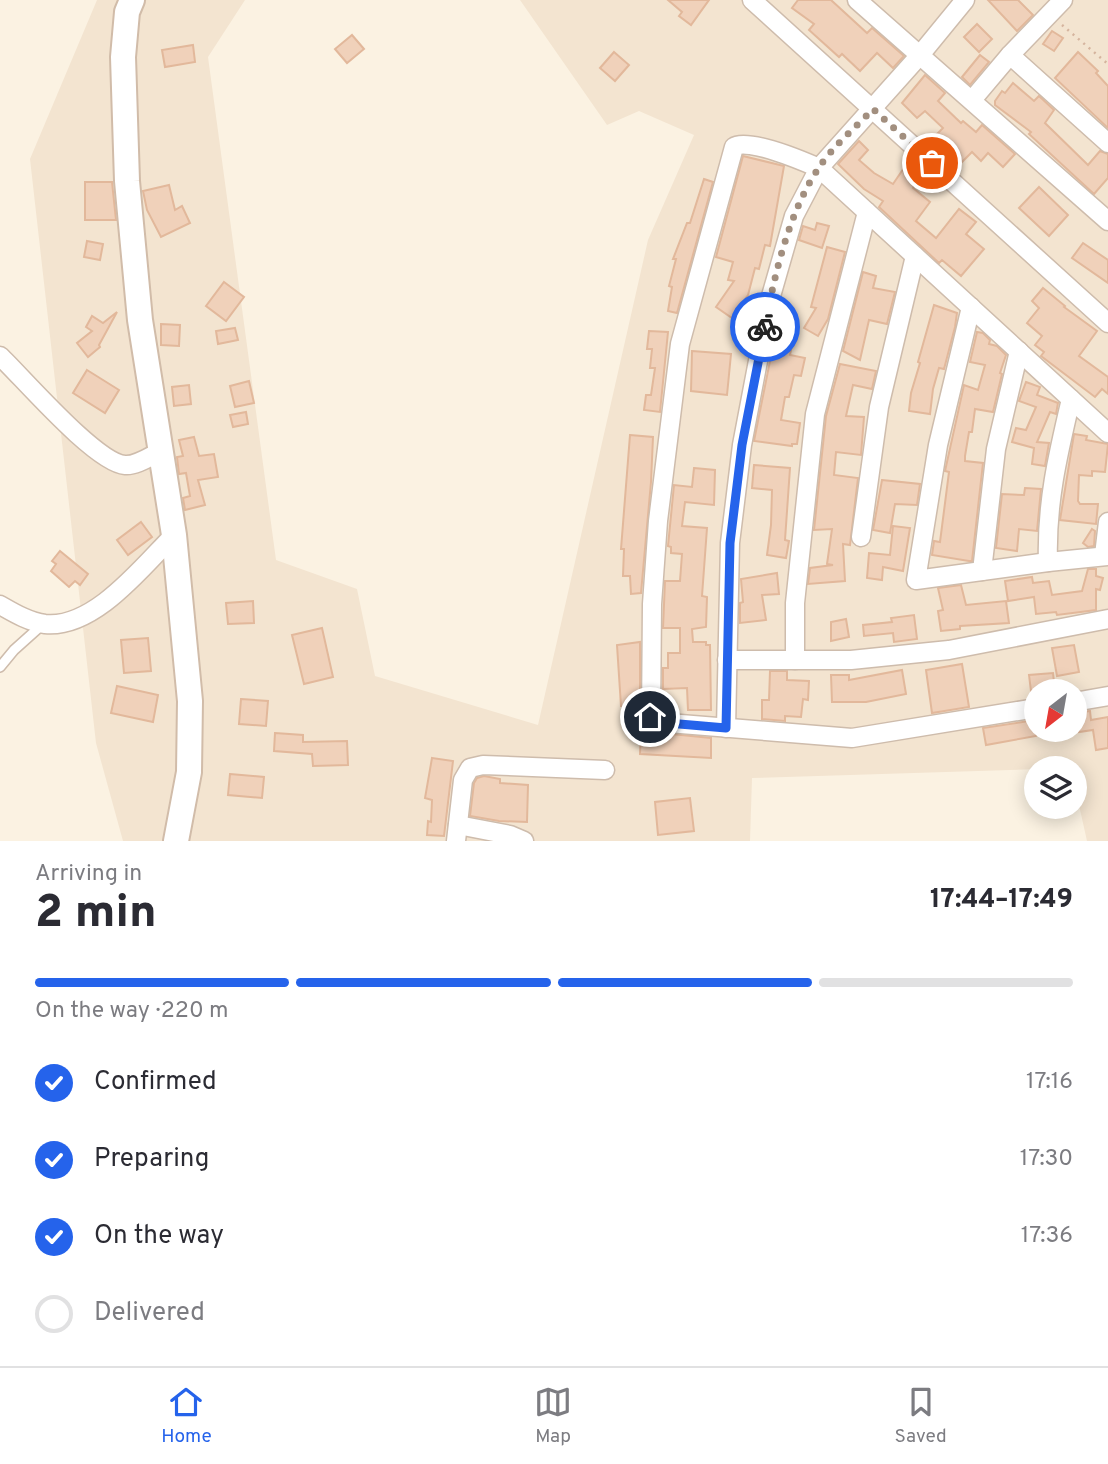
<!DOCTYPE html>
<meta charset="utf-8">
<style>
body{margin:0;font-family:Overpass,sans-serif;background:#f7f7f7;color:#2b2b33;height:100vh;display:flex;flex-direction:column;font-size:26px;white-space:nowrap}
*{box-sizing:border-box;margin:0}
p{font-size:23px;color:#7c7c81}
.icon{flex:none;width:38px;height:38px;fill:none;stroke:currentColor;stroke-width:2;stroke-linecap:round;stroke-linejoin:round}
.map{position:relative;height:841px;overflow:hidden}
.drawer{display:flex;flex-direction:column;background:#fff;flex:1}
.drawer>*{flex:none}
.needle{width:46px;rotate:211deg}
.controls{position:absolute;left:1024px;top:679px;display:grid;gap:14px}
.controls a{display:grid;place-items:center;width:63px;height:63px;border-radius:50%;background:#fff;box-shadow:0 4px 18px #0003;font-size:35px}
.pin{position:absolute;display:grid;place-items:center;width:60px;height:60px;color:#fff;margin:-30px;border:4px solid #fff;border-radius:50%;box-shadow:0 2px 7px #0007}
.courier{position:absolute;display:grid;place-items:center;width:70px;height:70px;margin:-35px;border:5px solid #2563eb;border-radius:50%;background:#fff;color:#222;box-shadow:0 2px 9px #0007}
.headline em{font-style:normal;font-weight:800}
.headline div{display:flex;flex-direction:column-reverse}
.headline{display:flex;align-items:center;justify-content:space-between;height:119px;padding:0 35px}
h1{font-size:46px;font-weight:800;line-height:52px}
.bar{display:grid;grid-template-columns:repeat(4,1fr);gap:10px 7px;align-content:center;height:84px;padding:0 35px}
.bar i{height:9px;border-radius:5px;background:#e1e1e2}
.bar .on{background:#2563eb}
.bar p{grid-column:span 4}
ol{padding:0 35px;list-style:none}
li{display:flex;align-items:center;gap:21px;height:77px}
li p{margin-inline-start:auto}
li .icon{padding:7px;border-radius:50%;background:#2563eb;color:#fff;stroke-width:4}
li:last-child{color:#7c7c81}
li i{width:38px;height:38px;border:4px solid #e1e1e2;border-radius:50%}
.tab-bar{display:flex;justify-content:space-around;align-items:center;height:98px;border-top:2px solid #e1e1e2;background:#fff;font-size:19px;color:#7c7c81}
.tab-bar a{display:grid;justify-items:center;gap:4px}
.tab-bar .on{color:#2563eb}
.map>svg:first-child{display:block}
.residential{fill:#f3e4d0;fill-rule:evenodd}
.building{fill:#f0d1ba;stroke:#e2b89b;stroke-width:2}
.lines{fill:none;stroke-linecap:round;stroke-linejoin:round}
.lane-casing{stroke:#cebcac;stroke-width:12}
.street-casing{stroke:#cebcac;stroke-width:21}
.secondary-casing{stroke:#d1bca9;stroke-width:28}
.path{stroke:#d5b49e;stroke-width:2.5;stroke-dasharray:2 5;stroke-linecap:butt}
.lane{stroke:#fff;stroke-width:9}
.street{stroke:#fff;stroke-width:18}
.secondary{stroke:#fff;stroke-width:24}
.done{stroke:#a28f7f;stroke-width:7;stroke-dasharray:0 12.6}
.route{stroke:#2563eb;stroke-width:9}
</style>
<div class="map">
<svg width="1108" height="841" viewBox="0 0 1108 841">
<rect width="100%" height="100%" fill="#fbf2e2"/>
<path class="residential" d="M97 0H245L208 57 276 560 357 589 375 676 538 725 648 240 694 135 639 111 607 125 520 0H1108V841H1087L1075 787 1074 768 752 778 750 841H123L96 743 30 159ZM1036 691H1074V730H1036Z"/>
<g class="building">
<polygon points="668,0 709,0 691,25 679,16 682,12"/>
<polygon points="798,0 831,0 867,33 872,28 904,56 893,68 877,53 860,71 842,54 839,57 809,30 814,24 792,8"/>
<polygon points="988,0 1018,0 1033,15 1017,31"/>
<polygon points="977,24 992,39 979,52 964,37"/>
<polygon points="1052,31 1063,38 1054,51 1043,44"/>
<polygon points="352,35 364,49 347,63 335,49"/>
<polygon points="193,45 195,62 165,67 162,50"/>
<polygon points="614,52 629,65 615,81 600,68"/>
<polygon points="1078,52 1098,71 1096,73 1108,86 1108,128 1055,78"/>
<polygon points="980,55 989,62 970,85 962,77"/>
<polygon points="925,75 945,93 938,101 961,123 963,121 976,132 982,125 1015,154 1003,167 988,153 981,161 972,152 957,167 930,141 943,128 925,111 917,118 902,103"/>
<polygon points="1013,83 1034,101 1039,96 1054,110 1045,123 1088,165 1100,151 1108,154 1108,178 1094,194 1029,134 1031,132 995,105 995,101 1002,91 1005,93"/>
<polygon points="859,141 868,150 859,160 874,173 893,184 904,168 919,178 913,188 930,202 916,221 936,238 959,209 976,222 966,234 984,249 961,276 942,260 939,263 879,207 883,201 864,189 838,164"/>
<polygon points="743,156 784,166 770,246 765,245 759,269 755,268 748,295 732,318 716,307 734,281 728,280 733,262 716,257"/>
<polygon points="704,179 713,182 677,313 668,311 672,287 669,286 676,259 673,259 687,223 690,223"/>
<polygon points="85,182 112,182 116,220 85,220"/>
<polygon points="169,185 175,210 182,206 190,223 161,237 147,210 143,191"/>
<polygon points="1039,187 1068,215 1049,236 1019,208"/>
<polygon points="817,223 829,226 822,248 799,240 803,226 815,230"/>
<polygon points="87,241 103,244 100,260 84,257"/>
<polygon points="1083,243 1108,260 1108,283 1072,258"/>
<polygon points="827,247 845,252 828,319 818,336 804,328 816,308 811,307"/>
<polygon points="863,272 876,276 873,288 895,292 887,324 869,320 860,360 843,351"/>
<polygon points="224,282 244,297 226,321 206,306"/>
<polygon points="1043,288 1065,306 1064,307 1097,331 1079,356 1108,377 1108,394 1102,389 1095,397 1041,356 1044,352 1035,345 1042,336 1027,323 1039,308 1032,301"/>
<polygon points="934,305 957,313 955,327 944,369 939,368 933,389 930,414 909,411 911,393 920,363 918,362"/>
<polygon points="117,312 99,345 100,347 88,357 77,343 92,331 86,327 92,316 103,323"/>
<polygon points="161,324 180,325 179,346 161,345"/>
<polygon points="235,328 238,340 218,344 216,331"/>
<polygon points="649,331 668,332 660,412 644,410 646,395 651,395 655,368 650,368 652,349 647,349"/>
<polygon points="977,332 983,333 990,340 989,344 997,346 1006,355 1000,373 1002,374 993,412 975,409 972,432 969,432 965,456 965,461 983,463 972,561 969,561 932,555 934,541 940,542 949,472 945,471 964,385 978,390 985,365 970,362"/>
<polygon points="777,337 793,340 790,355 805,358 801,376 794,375 789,397 785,397 781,420 800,423 797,444 792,444 792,446 754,441 772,351 774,352"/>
<polygon points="692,351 731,354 727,395 691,391"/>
<polygon points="840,364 876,371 872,389 853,385 846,416 864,417 861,455 836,452 834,475 858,478 850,545 843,544 845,581 808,584 810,568 833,565 827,564 832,529 814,530 826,416"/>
<polygon points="87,370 119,390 105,413 73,393"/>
<polygon points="249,381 254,403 235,407 230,386"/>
<polygon points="1026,382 1040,387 1037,395 1058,403 1056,414 1050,412 1037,442 1049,443 1045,466 1032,464 1034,448 1012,442 1016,428 1026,430 1036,407 1019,401"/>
<polygon points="189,385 191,404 174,406 172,387"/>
<polygon points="246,412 248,424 233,427 230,415"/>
<polygon points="1074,434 1087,436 1086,440 1108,444 1105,472 1092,471 1092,476 1079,475 1078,501 1080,504 1098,504 1096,524 1060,520"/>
<polygon points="630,435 653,437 651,482 641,593 631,594 630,576 623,576 624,549 621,549"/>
<polygon points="194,437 199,456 214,454 218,477 198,480 205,505 185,510 183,498 190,496 186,473 179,474 177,457 183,456 179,440"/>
<polygon points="754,465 790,468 785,540 789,541 786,558 767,555 771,525 772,490 752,488"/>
<polygon points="694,468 715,470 714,505 685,502 682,526 707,528 702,596 707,597 706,627 692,629 693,642 706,642 706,645 710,645 711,710 688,710 687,688 663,689 663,668 668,668 668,653 680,653 680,628 663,628 665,581 680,581 682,554 671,553 671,547 668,546 674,485 692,487"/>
<polygon points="882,480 920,484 917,505 895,504 890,533 873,530"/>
<polygon points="1025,488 1041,489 1037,531 1019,529 1017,551 996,548 1002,494 1024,495"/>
<polygon points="141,522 152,537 128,555 117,540"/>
<polygon points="893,526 910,528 903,571 883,567 882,580 867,578 869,553 890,555"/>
<polygon points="1092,529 1095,531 1094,546 1088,547 1083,543"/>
<polygon points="60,551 88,574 80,585 75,581 69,587 51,571 56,564 52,561"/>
<polygon points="1088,569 1096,569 1096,576 1103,578 1100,590 1096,589 1096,610 1057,615 1056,612 1036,614 1034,597 1008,601 1005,581 1032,577 1033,583 1049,581 1052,595 1082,591"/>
<polygon points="777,573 779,594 762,595 766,620 740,623 740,603 743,602 741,579"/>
<polygon points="961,585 966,605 1006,601 1009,623 960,626 960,629 941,631 938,611 943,610 938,588"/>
<polygon points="253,601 254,623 228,624 226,603"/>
<polygon points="914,615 917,639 894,642 893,633 864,636 863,625 892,622 891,618"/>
<polygon points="846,619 849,637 831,641 831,622"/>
<polygon points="322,628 333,677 304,684 292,635"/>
<polygon points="148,638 151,671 124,673 121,640"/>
<polygon points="640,642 640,705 621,706 617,645"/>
<polygon points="1074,645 1079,672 1057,676 1052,648"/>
<polygon points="962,664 969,707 932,713 926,670"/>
<polygon points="902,670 906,694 866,702 832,702 831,675 849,675 849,680"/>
<polygon points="770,671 787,671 787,680 809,681 808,700 803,699 801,717 785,716 785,721 762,719 762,700 769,700"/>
<polygon points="1053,673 1055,691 1031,691 1029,675"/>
<polygon points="117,686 158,695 153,722 111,713"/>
<polygon points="241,699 268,701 266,726 239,724"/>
<polygon points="1090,711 1091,720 1108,717 1108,748 1096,750 1093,730 1079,732 1076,713"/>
<polygon points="1036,720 1036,736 986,745 983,728"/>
<polygon points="641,731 711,738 711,758 640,754"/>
<polygon points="275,733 303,735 303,742 347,741 348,765 313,766 312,754 274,751"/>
<polygon points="432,758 453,761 444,836 427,835 428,821 431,822 432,800 425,798"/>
<polygon points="230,774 264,777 262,798 228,795"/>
<polygon points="484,776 500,779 500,783 528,785 527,822 499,821 470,816 474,783 477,778"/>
<polygon points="690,798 694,831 658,835 655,802"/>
</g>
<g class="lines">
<defs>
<polyline id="lane" points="0,667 14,650 43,624"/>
<g id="street">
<polyline points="752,0 1108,323"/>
<polyline points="857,0 1108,221"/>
<polyline points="1010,55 1108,143"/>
<polyline points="972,100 1010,55 1063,0"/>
<polyline points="971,307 938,445 916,580 1048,562 1108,556"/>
<path d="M0 356C24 379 96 463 125 465 136 466 149 457 159 452"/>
<polyline points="861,537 879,407 915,256"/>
<polyline points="1104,555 1108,522"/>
<path d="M1048 562C1046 504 1058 454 1071 399"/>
<polyline points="982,571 996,449 1019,351"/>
<path d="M0 605C14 613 29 622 45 624 94 629 142 567 174 535"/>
<polyline points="727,660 851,660 949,650 1108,619"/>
<polyline points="795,660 795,603 815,414 867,212"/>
<polyline points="1074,702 1108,696"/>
<path d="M1036 708 852 738 656 722 651 719 652 604 658 521 680 344 734 147C747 137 803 161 819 168L1108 433"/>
<polyline points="726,728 730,543 742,445 769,303 794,216 819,168 920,55 965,0"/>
<polyline points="458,825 510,835 524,841"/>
<polyline points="456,841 463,780 470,768 483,765 605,770"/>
</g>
<polyline id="secondary" points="132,0 127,12 123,57 127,181 140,320 174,535 190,701 189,772 176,841"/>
</defs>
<use href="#lane" class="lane-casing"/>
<use href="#street" class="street-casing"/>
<use href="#secondary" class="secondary-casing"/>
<polyline class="path" points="1062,25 1108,64"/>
<use href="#lane" class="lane"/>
<use href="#street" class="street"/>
<use href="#secondary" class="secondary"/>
</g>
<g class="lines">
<path class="done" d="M765 327C774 276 789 212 818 169 832 147 855 128 873 109L932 163"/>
<polyline class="route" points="650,717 656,722 726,728 730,543 742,445 765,327"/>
</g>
</svg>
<div class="controls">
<a><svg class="needle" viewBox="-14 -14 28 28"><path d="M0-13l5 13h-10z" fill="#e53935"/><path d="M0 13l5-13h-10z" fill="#7c7c81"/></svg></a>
<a><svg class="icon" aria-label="layers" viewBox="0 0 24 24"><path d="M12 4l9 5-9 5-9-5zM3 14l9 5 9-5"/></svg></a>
</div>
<div class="pin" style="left:932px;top:163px;background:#ea580c"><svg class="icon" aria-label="bag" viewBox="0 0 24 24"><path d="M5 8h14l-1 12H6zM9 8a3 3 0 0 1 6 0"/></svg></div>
<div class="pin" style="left:650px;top:717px;background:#1f2937"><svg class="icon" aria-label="home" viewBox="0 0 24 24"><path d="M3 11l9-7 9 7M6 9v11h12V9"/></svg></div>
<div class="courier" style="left:765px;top:327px"><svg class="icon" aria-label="bike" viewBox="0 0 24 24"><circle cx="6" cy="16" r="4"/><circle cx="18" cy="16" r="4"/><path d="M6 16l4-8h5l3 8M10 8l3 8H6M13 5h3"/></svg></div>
</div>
<section class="drawer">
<div class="headline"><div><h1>2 min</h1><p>Arriving in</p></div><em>17:44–17:49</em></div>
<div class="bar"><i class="on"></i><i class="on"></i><i class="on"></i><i></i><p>On the way · 220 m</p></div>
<ol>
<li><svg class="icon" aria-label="check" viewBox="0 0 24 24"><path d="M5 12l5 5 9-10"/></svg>Confirmed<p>17:16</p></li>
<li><svg class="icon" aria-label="check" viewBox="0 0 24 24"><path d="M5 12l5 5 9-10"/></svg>Preparing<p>17:30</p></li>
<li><svg class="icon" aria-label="check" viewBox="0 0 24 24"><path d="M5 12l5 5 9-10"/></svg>On the way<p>17:36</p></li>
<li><i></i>Delivered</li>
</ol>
</section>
<nav class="tab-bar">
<a class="on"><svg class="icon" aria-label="home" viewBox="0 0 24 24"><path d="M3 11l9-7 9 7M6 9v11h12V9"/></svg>Home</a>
<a><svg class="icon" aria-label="map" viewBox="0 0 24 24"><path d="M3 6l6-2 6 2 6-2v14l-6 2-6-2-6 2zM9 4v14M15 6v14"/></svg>Map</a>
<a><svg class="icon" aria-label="saved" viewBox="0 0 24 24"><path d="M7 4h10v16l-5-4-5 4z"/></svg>Saved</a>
</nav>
